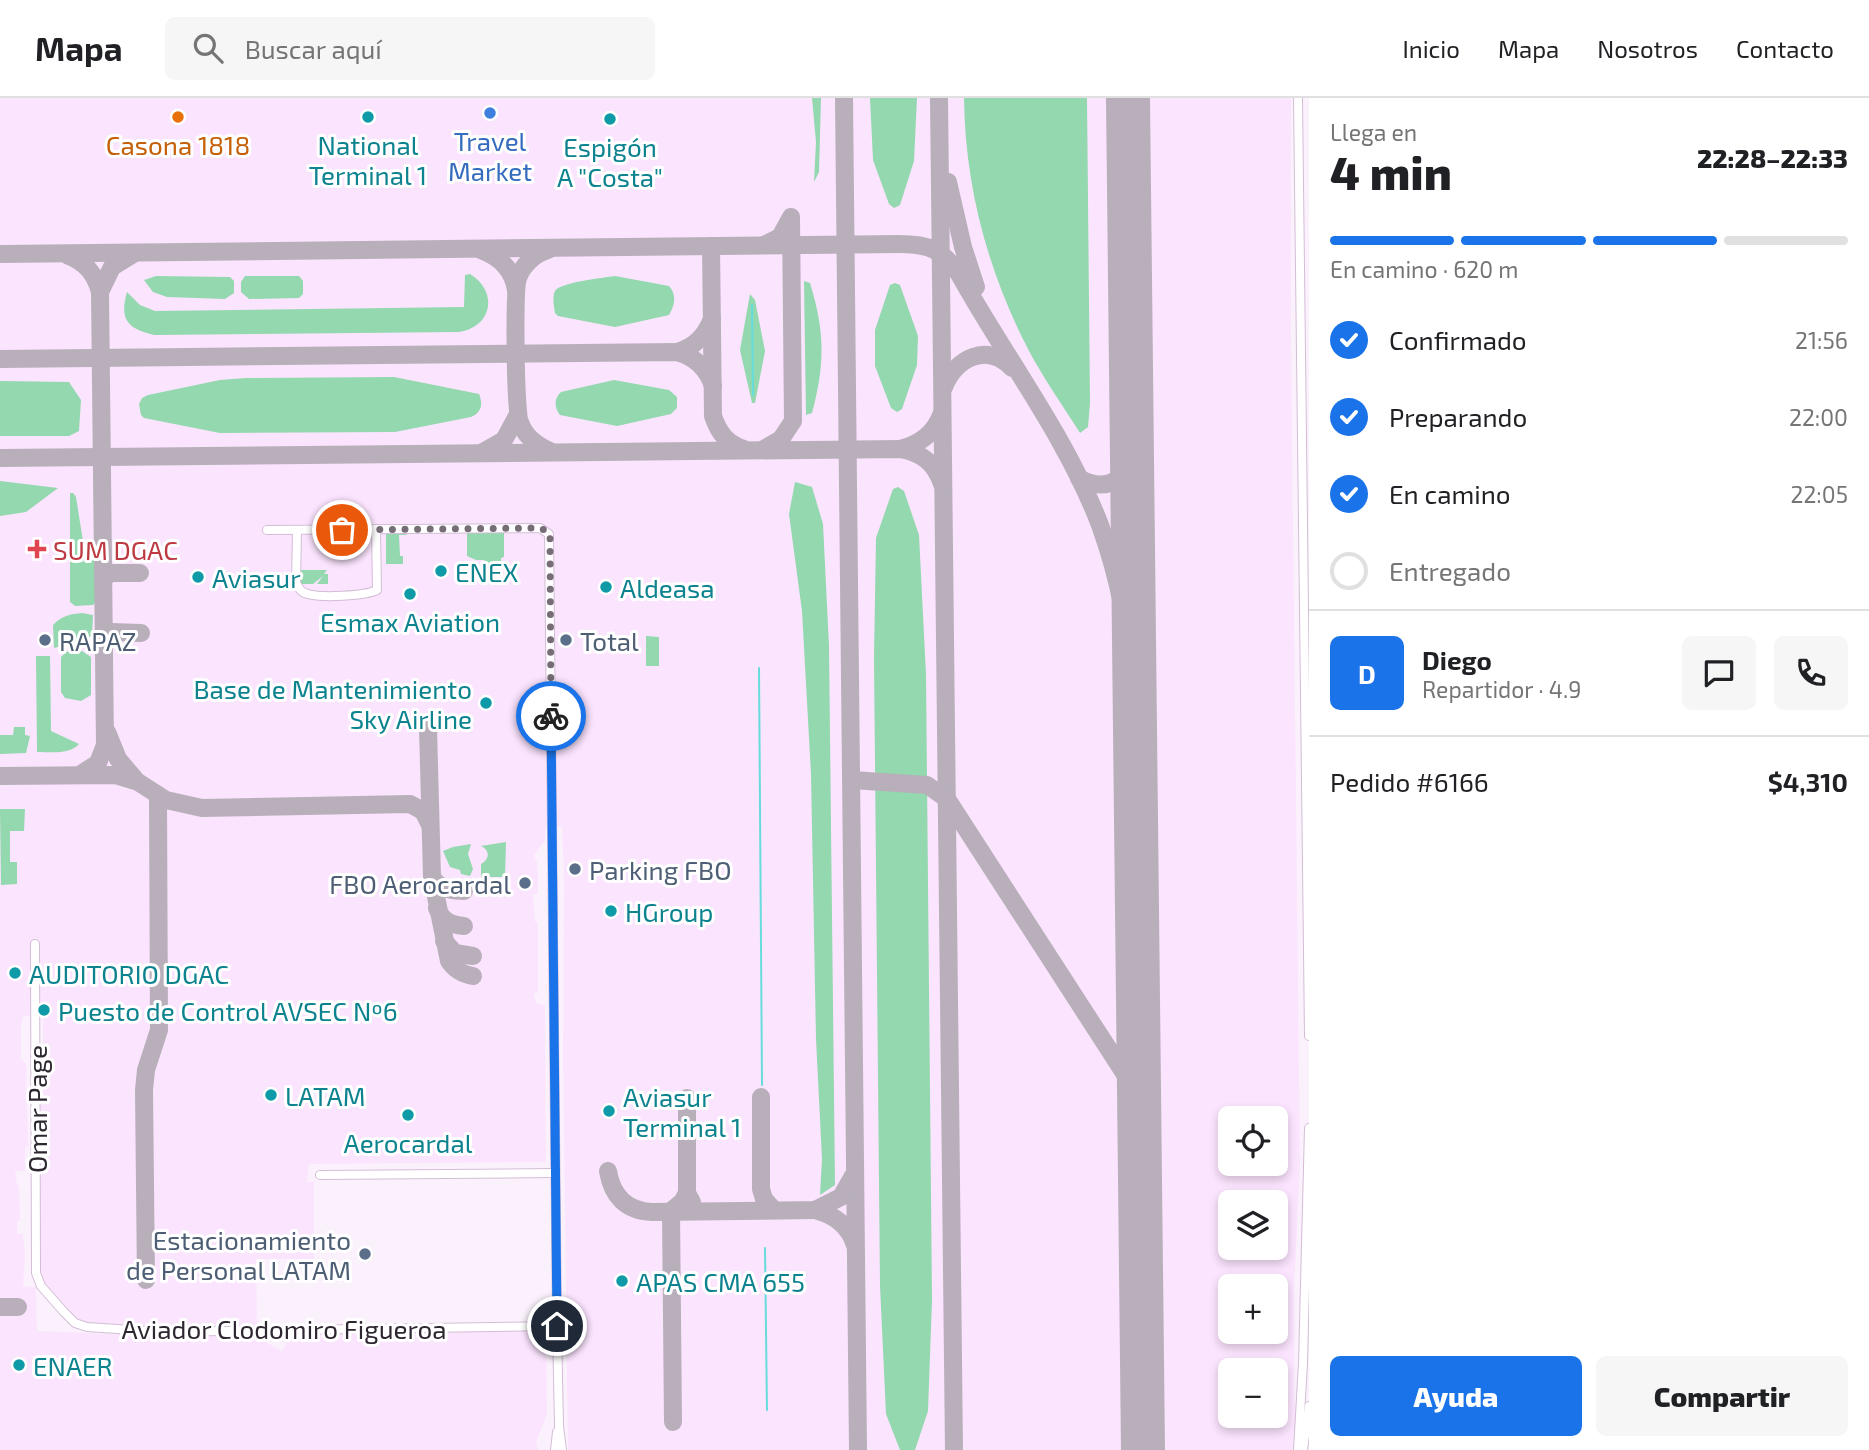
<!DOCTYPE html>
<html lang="es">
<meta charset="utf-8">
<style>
body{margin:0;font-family:"Exo 2",sans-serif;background:#f6f6f6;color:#202124;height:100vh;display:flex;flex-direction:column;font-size:26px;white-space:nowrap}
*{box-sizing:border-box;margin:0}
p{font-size:23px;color:#757577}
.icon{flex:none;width:38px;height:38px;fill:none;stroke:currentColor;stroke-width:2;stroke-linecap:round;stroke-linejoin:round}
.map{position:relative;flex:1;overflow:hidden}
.panel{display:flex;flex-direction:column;background:#fff;width:560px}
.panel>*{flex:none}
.controls{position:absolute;left:1218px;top:1008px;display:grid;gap:14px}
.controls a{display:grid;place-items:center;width:70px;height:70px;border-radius:10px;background:#fff;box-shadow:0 4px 10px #0003;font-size:35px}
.pin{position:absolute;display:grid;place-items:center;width:60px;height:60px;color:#fff;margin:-30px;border:4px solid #fff;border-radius:50%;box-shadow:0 2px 7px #0007}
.courier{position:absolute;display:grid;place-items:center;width:70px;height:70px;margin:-35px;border:5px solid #1a73e8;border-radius:50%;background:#fff;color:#222;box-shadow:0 2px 9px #0007}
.head em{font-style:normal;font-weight:800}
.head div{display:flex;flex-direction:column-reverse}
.head{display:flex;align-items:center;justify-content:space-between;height:119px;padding:0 21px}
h1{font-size:46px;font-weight:800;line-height:52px}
.bar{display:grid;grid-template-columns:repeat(4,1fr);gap:10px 7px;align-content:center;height:84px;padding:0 21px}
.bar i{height:9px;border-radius:5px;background:#e0e0e0}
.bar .selected{background:#1a73e8}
.bar p{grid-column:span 4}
.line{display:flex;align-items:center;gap:18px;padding:0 21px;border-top:2px solid #e0e0e0}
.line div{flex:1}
.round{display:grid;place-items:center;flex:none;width:74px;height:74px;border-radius:10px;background:#f6f6f6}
ol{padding:0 21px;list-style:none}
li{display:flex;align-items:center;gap:21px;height:77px}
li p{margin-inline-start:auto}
li .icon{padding:7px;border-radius:50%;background:#1a73e8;color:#fff;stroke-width:4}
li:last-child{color:#757577}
li i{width:38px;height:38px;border:4px solid #e0e0e0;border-radius:50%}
.primary-button{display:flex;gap:14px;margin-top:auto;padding:14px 21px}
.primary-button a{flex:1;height:80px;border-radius:10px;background:#1a73e8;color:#fff;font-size:28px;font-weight:800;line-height:80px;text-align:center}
.primary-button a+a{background:#f6f6f6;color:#202124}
header{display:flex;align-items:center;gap:42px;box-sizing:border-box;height:98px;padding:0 35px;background:#fff;border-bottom:2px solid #e0e0e0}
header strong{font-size:33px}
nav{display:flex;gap:38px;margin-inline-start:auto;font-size:24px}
.search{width:490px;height:63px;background:#f6f6f6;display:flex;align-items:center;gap:18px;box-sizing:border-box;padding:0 24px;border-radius:10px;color:#757577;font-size:26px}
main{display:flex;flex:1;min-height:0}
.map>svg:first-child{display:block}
.built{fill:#fbe4fe;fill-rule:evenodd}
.green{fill:#93d8ae}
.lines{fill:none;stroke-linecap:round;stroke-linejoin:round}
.stream{stroke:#67dcdc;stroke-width:2}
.taxiway{stroke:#b8afba;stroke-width:18}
.runway{stroke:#b8afba;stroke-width:44}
.minor-casing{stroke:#d3bdd6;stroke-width:10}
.minor{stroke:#fff;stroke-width:8}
.done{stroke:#766d77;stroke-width:7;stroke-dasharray:0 12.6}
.route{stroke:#1a73e8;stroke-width:9}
.shop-dot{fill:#3f7fe0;stroke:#fff;stroke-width:2.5}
.food-dot{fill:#e8710a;stroke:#fff;stroke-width:2.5}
.culture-dot{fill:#0f9aa8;stroke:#fff;stroke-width:2.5}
.health-dot{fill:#e0444e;stroke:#fff;stroke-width:2.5}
.service-dot{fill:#5c6f8a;stroke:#fff;stroke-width:2.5}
.labels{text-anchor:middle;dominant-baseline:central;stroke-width:6;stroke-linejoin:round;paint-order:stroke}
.shop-label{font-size:26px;fill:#366cbe;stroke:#fff}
.food-label{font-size:26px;fill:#c56008;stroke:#fff}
.culture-label{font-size:26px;fill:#0d838f;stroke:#fff;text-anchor:start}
.health-label{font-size:26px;fill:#be3a42;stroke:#fff;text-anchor:start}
.service-label{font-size:26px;fill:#4e5e75;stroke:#fff;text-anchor:start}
.street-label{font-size:26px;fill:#2e2630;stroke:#fff}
</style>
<header>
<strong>Mapa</strong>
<div class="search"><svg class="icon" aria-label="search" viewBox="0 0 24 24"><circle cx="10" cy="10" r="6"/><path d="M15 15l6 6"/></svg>Buscar aquí</div>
<nav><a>Inicio</a><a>Mapa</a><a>Nosotros</a><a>Contacto</a></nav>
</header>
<main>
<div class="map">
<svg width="1309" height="1352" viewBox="0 0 1309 1352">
<rect width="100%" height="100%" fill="#fbf1fc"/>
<path class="built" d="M0 0H1291V243L1300 1070 1294 1191 1295 1352H568L563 961 564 784 562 729 546 728 545 743 533 758 537 763 538 778V796L533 797 535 824H538V895H534V899L536 905 545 908 546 1064 309 1066 307 1084H314V1142H335V1154H314V1167H296L295 1161H256L257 1228 146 1230 89 1226 79 1223 45 1186 41 1175 39 978H43V918H23L21 929V961L26 966 28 1048 25 1049V1073H15L17 1087H19L20 1123H17V1136H23L25 1158 23 1188 36 1189 37 1233 160 1238 252 1237 282 1253 286 1245 274 1239 276 1236 546 1233 547 1316 536 1344 538 1352H0ZM1230 1020H1276V1066H1230ZM1230 1104H1276V1150H1230ZM1230 1188H1276V1234H1230ZM1230 1272H1276V1318H1230Z"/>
<g class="green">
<polygon points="812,0 821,0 819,74 814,84 816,44"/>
<polygon points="870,0 917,0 914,63 900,107 894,110 889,106 873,62"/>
<path d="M964 0H1087L1090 305 1088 329 1080 335C1063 308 1044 281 1029 253 988 174 965 89 964 0Z"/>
<path d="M470 176C499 194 492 229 459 234L155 237C128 231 119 222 127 194L140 207 155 213 464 209 465 177Z"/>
<polygon points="156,178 230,179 234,183 234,195 225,201 167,199 153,194 144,182"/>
<polygon points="245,178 299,178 303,183 303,196 299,200 249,201 241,194 241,184"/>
<path d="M615 178 669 188C677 197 675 207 669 217L615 229 558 218 555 215C554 209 552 198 555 193 561 184 603 180 615 178Z"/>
<path d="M804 183 810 185C825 234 825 266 812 315L806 317Z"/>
<polygon points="895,185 900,187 918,238 917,267 902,311 897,314 891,310 875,268 875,232 890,187"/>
<polygon points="750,196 755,202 765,253 755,305 752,305 740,252"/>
<path d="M394 279 479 296C483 306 482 314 471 319L395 334 220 335 144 320 141 317 139 306 142 300 148 297 220 282 246 280Z"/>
<path d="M614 282 669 292 677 299V310L671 316 617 328 560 317C554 310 554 300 561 294Z"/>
<polygon points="0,283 69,284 81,302 79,333 69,338 0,338"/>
<polygon points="0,383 58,390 26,414 0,418"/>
<polygon points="795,384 812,389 823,426 829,548 835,1087 820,1097 822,1061 816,941 811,676 802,513 789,416"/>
<polygon points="898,389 904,393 919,437 926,577 932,1202 928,1313 915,1352 900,1352 886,1316 880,1188 874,560 876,440 893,391"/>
<polygon points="70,395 73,395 76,399 85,456 95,456 96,504 93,507 75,508 70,504"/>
<polygon points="467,434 504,434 504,459 501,460 501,467 489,467 484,462 476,462 467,458"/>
<polygon points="405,435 407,437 399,437 400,458 403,458 403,466 386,466 386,436"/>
<polygon points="301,472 327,472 324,476 328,476 328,486 317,486 323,478 313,486 300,486"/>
<path d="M82 515 93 517 92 538C80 546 67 546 54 550L53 527C61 518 71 516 82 515Z"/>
<polygon points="646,538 659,539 659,568 646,568"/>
<polygon points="74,552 82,553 91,559 91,597 81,603 65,600 61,594 61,559 66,554"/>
<path d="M36 558H50L51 633 79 646C69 657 51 654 37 654Z"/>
<polygon points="14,629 25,629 25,637 30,638 26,655 0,656 0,637 13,637"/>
<polygon points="0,711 25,711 24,733 10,733 10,764 17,764 17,786 1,787"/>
<path d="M506 744 505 779H481V766C490 761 490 752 481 748Z"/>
<polygon points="471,746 468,756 473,771 470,778 461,776 460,772 450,769 443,753 453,749"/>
</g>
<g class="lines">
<g class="stream">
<polyline points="752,207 753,297"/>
<polyline points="759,570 762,987"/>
<polyline points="765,1150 767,1312"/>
</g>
<g class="taxiway">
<polyline points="844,0 858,1352"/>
<polyline points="939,0 954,1352"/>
<polyline points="948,84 963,149 976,189"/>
<polyline points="764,147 780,139 791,119 793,323 781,341 764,351"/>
<path d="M711 148 713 318C719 335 726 345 744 351"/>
<path d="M481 152C500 159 513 172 516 192"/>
<path d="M548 152C535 156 523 166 518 180 514 192 515 314 520 324 525 339 536 347 550 353"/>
<path d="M0 156 899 146C928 146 942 151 959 176 1005 259 1066 338 1100 427 1121 485 1131 543 1135 604"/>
<path d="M67 157C85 164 95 175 100 194"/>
<path d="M677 254C695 249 705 238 712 221"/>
<path d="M0 261 677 254C695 259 707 270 713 288"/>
<path d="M944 289C956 260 987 244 1012 270"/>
<path d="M900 351C920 346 934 336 941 317"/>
<polyline points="483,354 504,342 517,318"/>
<path d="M0 360 900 351C922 355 935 365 942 386"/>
<path d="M1079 380C1102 393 1120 386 1133 364"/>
<polyline points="103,480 111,475 140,475"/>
<polyline points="103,539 111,534 141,535"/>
<path d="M428 630 432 779 449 863C455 872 462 876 473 878"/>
<polyline points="107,634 118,661 135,681"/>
<polyline points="81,676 98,665 105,647 100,194 112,169 133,156"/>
<polyline points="0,678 115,677 138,684 166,702 202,710 410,706 423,713 429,725"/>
<polyline points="852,682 927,687 947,701 1139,998"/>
<path d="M432 779C440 792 450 792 464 793"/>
<path d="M437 810C442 823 451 827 464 828"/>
<polyline points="444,843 455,855 473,858"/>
<polyline points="761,999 761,1091 764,1101 774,1112"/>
<polyline points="687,1000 687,1095 692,1104"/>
<path d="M608 1073C612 1098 626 1113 652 1114L815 1112 841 1099 853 1078"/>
<path d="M815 1112C835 1117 849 1128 855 1147"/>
<polyline points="146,1182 144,992 146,972 159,932 158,698"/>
<polyline points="0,1209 18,1209"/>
<polyline points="673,1324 671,1113 682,1104 687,1095"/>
</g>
<polyline class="runway" points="1128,0 1143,1352"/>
<defs>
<g id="minor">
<polyline points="1298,0 1309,938"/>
<polyline points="267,432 540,430 549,436 557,1228 559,1328 562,1352"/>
<path d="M297 433 296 485C299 490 301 495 308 496 321 500 365 498 377 492L376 431"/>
<polyline points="35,846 36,1175 41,1188 64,1214 75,1225 87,1229 162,1234 557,1228"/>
<polyline points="320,1077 555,1075"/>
<polyline points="555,1352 557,1334"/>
<polyline points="1298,1352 1303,1265 1309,1030"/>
<polyline points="1303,1352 1309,1308"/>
</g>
</defs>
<use href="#minor" class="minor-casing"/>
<use href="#minor" class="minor"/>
</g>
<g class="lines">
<polyline class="done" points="342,432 540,430 547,433 550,439 551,618"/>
<polyline class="route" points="551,618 557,1228"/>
</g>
<circle class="shop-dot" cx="490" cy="15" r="7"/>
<circle class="food-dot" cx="178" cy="19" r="7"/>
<g class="culture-dot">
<circle cx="368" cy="19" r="7"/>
<circle cx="610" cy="21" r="7"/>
<circle cx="441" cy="473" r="7"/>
<circle cx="198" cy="479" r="7"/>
<circle cx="606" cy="489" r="7"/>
<circle cx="410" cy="496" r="7"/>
<circle cx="486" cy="605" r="7"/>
<circle cx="611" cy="813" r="7"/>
<circle cx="15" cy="875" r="7"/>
<circle cx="44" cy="912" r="7"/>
<circle cx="271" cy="997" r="7"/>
<circle cx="609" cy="1013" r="7"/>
<circle cx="408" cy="1017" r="7"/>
<circle cx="622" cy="1183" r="7"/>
<circle cx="19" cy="1267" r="7"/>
</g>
<path class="health-dot" d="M33.5 440.5h7v7h7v7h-7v7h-7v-7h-7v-7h7z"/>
<g class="service-dot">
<circle cx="45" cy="542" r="7"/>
<circle cx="566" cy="542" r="7"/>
<circle cx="575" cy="771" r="7"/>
<circle cx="525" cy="785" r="7"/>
<circle cx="365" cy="1156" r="7"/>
</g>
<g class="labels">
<g class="shop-label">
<text x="490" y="42">Travel<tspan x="490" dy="30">Market</tspan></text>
</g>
<g class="food-label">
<text x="178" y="46">Casona 1818</text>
</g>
<g class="culture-label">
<text x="368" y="46" text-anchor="middle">National<tspan x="368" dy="30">Terminal 1</tspan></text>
<text x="610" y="48" text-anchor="middle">Espigón<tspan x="610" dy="30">A "Costa"</tspan></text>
<text x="455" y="473">ENEX</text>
<text x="212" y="479">Aviasur</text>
<text x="620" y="489">Aldeasa</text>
<text x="410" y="523" text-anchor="middle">Esmax Aviation</text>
<text x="472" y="590" text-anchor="end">Base de Mantenimiento<tspan x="472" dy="30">Sky Airline</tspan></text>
<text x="625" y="813">HGroup</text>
<text x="29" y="875">AUDITORIO DGAC</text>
<text x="58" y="912">Puesto de Control AVSEC Nº6</text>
<text x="285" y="997">LATAM</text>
<text x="623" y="998">Aviasur<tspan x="623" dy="30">Terminal 1</tspan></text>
<text x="408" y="1044" text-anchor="middle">Aerocardal</text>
<text x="636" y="1183">APAS CMA 655</text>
<text x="33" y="1267">ENAER</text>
</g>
<g class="health-label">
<text x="53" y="451">SUM DGAC</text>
</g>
<g class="service-label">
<text x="59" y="542">RAPAZ</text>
<text x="580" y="542">Total</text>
<text x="589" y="771">Parking FBO</text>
<text x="511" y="785" text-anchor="end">FBO Aerocardal</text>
<text x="351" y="1141" text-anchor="end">Estacionamiento<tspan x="351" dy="30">de Personal LATAM</tspan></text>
</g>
<g class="street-label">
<text transform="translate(36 1011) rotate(-90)">Omar Page</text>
<text x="284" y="1230">Aviador Clodomiro Figueroa</text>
</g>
</g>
</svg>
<div class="controls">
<a><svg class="icon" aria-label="locate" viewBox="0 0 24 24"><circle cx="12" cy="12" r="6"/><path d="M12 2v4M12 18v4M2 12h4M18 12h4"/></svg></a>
<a><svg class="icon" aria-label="layers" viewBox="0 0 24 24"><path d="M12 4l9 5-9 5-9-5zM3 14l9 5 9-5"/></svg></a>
<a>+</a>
<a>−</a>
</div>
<div class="pin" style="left:342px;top:432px;background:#ea580c"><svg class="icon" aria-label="bag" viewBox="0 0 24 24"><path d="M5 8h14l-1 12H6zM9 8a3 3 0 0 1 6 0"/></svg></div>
<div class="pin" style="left:557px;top:1228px;background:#1f2937"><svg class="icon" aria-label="home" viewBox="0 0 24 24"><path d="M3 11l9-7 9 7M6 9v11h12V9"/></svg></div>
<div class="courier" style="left:551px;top:618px"><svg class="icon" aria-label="bike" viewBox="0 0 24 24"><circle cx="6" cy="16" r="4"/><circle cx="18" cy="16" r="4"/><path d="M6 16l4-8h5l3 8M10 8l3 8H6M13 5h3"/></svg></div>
</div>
<section class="panel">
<div class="head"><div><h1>4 min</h1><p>Llega en</p></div><em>22:28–22:33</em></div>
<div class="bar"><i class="selected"></i><i class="selected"></i><i class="selected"></i><i></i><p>En camino · 620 m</p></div>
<ol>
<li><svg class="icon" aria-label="check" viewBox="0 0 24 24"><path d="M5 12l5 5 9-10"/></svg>Confirmado<p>21:56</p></li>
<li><svg class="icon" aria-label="check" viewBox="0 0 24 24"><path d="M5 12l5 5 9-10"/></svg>Preparando<p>22:00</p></li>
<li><svg class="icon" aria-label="check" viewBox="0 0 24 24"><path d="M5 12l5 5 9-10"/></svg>En camino<p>22:05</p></li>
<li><i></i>Entregado</li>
</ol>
<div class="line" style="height:126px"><b class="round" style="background:#1a73e8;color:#fff">D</b><div><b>Diego</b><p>Repartidor · 4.9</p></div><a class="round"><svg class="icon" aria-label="chat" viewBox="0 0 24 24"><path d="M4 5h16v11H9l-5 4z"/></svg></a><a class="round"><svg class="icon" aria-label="phone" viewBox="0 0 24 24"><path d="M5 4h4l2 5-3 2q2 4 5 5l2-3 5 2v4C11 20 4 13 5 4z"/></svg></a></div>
<div class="line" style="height:91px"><div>Pedido #6166</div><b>$4,310</b></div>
<div class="primary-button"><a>Ayuda</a><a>Compartir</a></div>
</section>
</main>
